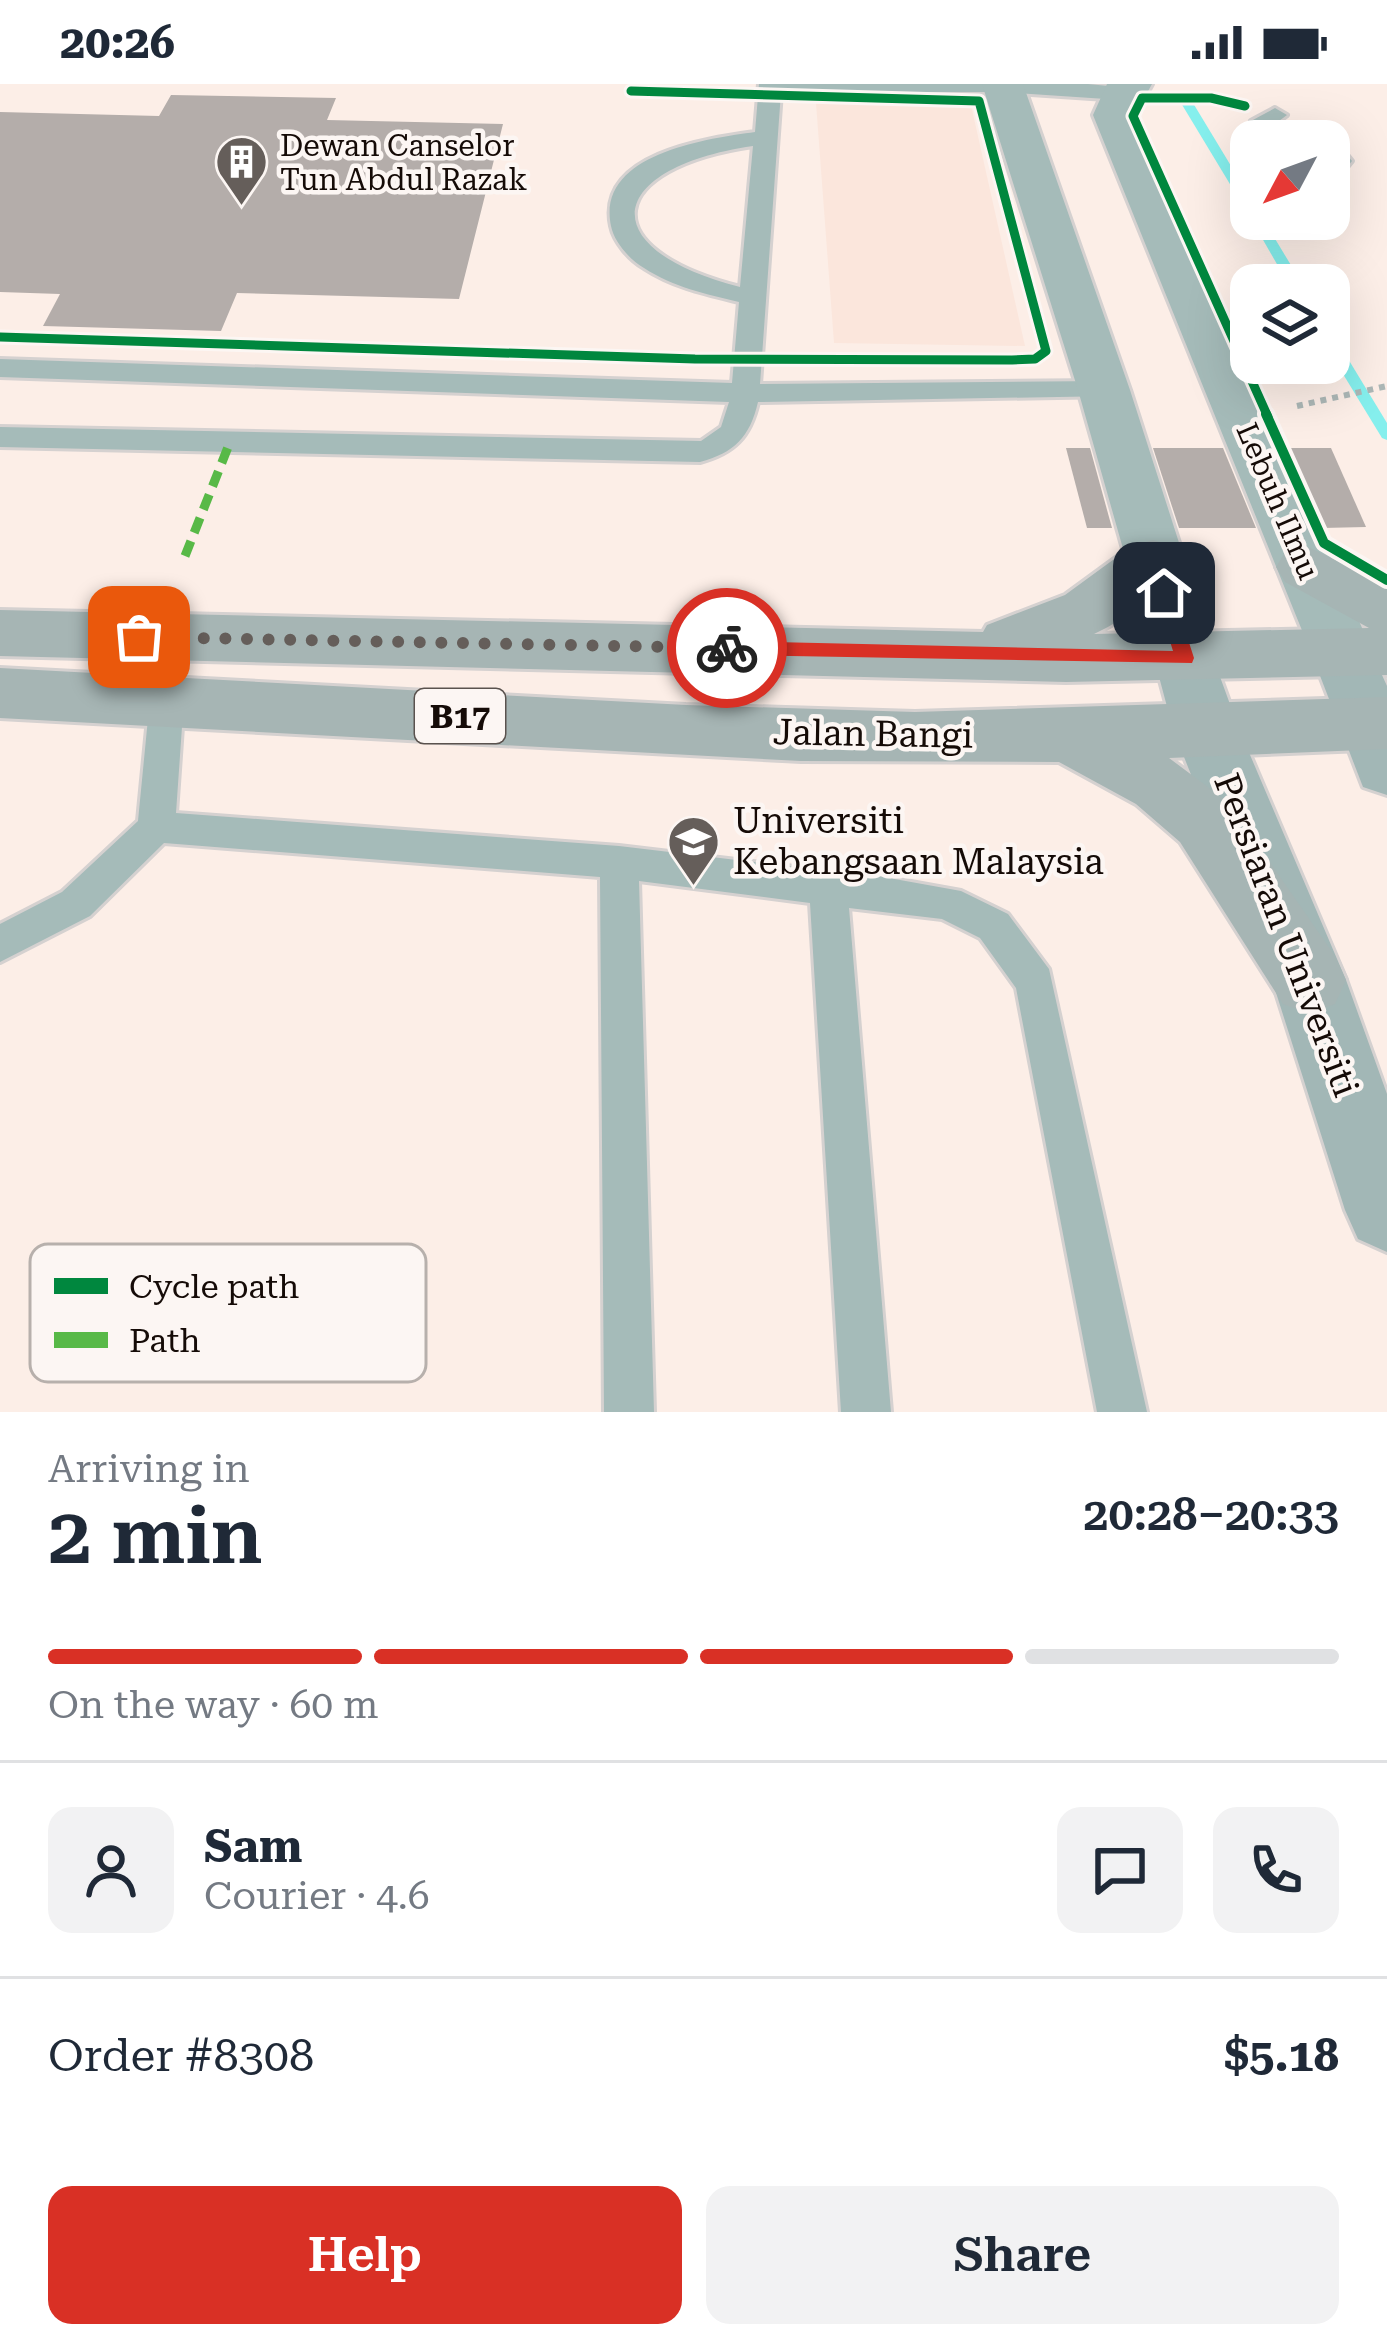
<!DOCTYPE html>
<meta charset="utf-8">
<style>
body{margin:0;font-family:"Roboto Serif",serif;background:#f2f2f3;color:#1f2937;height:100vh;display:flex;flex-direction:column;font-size:45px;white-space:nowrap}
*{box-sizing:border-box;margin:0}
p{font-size:39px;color:#747a83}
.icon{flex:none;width:66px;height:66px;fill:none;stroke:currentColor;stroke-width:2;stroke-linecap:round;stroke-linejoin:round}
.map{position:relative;height:1328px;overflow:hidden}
.side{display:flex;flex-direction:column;background:#fff;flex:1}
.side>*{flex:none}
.needle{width:78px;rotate:229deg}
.buttons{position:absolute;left:1230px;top:36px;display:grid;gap:24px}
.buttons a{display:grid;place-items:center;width:120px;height:120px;border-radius:24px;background:#fff;box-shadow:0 12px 48px #0002;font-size:60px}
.pin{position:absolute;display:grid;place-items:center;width:102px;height:102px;color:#fff;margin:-51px;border-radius:24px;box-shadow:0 6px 18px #0006}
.courier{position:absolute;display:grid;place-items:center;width:120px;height:120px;margin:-60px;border:9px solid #d93025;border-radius:50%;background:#fff;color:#222;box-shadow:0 3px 15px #0007}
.head em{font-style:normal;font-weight:600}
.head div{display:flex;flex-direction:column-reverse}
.head{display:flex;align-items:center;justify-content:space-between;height:204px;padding:0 48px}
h1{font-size:78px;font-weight:600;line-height:90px}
.bar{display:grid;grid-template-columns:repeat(4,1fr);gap:18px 12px;align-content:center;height:144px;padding:0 48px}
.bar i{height:15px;border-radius:9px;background:#e0e1e3}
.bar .active{background:#d93025}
.bar p{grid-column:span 4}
.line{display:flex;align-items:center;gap:30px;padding:0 48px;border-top:3px solid #e0e1e3}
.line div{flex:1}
.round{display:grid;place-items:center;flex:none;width:126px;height:126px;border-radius:24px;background:#f2f2f3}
.cta{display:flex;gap:24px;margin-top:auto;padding:24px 48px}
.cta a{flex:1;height:138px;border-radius:24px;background:#d93025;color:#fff;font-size:48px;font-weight:600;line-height:138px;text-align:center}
.cta a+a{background:#f2f2f3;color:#1f2937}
.status{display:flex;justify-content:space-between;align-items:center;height:84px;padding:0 60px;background:#fff;direction:ltr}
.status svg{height:33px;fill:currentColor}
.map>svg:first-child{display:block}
.built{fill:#fceee7;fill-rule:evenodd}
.green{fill:#fbe6dc}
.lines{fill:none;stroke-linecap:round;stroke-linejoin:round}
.stream{fill:#85efed;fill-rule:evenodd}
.building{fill:#b4adaa}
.lane-casing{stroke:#d5d1d0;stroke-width:6}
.street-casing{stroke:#d5d1d0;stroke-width:6}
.secondary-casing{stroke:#d5d1d0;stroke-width:6}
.primary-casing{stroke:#d5d1d0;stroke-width:6}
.path{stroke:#acb7b6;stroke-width:6;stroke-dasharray:6 6;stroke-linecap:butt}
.lane{fill:#a5bbb9;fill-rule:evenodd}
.street{fill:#a5bbb9;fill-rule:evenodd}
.secondary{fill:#a2b7b6;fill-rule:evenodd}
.primary{fill:#a6b5b4;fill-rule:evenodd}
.quiet{stroke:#58b947;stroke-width:9;stroke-dasharray:16 9;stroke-linecap:butt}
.cycleway-far1-casing{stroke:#fcf6f3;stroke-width:15}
.cycleway-casing{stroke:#fcf6f3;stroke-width:18}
.cycleway-far1{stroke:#00873e;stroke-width:9}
.cycleway{stroke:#00873e;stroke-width:10}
.route{fill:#d93025}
.done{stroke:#655e5a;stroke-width:12;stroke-dasharray:0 21.6}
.labels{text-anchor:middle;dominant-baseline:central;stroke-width:9;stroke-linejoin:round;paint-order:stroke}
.far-poi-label{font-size:30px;fill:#150b07;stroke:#fcf6f3;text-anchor:start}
.far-street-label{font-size:30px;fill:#150b07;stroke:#fcf6f3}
.shield{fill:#fcf6f3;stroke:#5a524e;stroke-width:3}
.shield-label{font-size:33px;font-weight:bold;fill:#150b07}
.street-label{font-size:36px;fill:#150b07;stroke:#fcf6f3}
.poi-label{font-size:36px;fill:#150b07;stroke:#fcf6f3;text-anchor:start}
.key{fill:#fcf6f3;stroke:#b7b0ac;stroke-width:3}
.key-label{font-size:33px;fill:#150b07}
</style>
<div class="status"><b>20:26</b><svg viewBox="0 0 49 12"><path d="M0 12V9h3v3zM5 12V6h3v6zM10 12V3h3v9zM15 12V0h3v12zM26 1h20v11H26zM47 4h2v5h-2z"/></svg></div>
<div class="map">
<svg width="1387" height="1328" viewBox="0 0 1387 1328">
<rect width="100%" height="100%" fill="#faf7f5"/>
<path class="built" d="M0 0H1387V1328H0ZM1251 57H1329V135H1251ZM1251 201H1329V279H1251Z"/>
<polygon class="green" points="816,19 971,21 1025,262 834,259"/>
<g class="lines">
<g class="stream">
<polygon points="1187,16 1193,19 1251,115 1251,129 1245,125 1181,19"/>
<polygon points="1251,135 1263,135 1303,201 1289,201"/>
<polygon points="1329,251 1336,255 1387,339 1387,356 1382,354 1329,267"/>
</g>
</g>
<g class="building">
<polygon points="171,11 336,14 327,36 503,40 459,215 237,209 221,247 43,242 60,210 0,208 0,28 159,32"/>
<polygon points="1066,364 1090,364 1112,444 1087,444"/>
<polygon points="1153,364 1223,364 1256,444 1179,444"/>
<polygon points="1287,364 1331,364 1366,443 1322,444"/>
</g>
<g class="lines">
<defs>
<g id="lane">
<path d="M759 0H1088L1129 4V14L1121 16 1003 8H781L760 300 1104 297 1118 306 1114 312 758 318C750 353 734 369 700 378L0 363V343L701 357 721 343 729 318 0 293V275L732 299 739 218C706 210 673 203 644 184 630 176 614 158 611 142 596 70 705 55 755 48ZM753 62 740 203C588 164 608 83 753 62Z"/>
<polygon points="1275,24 1287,31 1275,40 1284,57 1260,57 1251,37"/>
<polygon points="1329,70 1348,72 1352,77 1348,82 1329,84"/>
<polygon points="167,600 179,604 184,614 176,729 619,762 820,786 828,783 961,807 1008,830 1049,885 1147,1328 1097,1328 1016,904 980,854 942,835 849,824 891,1328 841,1328 810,819 639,797 654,1328 604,1328 600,793 164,759 90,832 0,878 0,840 62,808 138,737 150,614 155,604"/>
</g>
<g id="street">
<polygon points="982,0 1023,0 1130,306 1216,574 1207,591 1185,598 1163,591 1154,574 1078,306"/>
<polygon points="1107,0 1152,0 1135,31 1374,571 1365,588 1343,595 1321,588 1312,571 1093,31"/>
</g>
<g id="secondary">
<polygon points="1343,547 1365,554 1387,602 1387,711 1363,703 1312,571 1321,554"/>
<polygon points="1185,550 1207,557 1239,645 1346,896 1387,1010 1387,1168 1358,1155 1345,1126 1272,896 1173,645 1154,574 1163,557"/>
</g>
<g id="primary">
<path d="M1153 456 1174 462 1182 477C1163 511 1129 533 1094 550L1369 544 1285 498 1276 483 1285 468 1306 462 1387 500V591L1066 598 0 572V526L983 548 987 541 1065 511 1132 462Z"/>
<polygon points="0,584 686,621 915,628 1387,613 1387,665 1169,674 1228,718 1335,872 1346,896 1335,920 1309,930 1283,920 1180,758 1136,720 1059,678 801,677 0,634"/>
</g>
</defs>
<use href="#lane" class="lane-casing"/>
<use href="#street" class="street-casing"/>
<use href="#secondary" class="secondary-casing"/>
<use href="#primary" class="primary-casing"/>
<polyline class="path" points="1297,322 1387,302"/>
<use href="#lane" class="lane"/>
<use href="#street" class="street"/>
<use href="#secondary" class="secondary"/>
<use href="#primary" class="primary"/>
<polyline class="quiet" points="185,472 230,358"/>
<defs>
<g id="cycleway-far1">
<polyline points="1245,22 1211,14 1142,14 1133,32 1268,333"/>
<polyline points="0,253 695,275 1012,276 1035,275 1046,267 979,17 631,7"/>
</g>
<polyline id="cycleway" points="1266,330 1324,459 1387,496"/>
</defs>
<use href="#cycleway-far1" class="cycleway-far1-casing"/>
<use href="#cycleway" class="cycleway-casing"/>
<use href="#cycleway-far1" class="cycleway-far1"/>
<use href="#cycleway" class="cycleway"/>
</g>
<polygon class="route" points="1164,503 1173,509 1194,574 1192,579 727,571 718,564 727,557 1173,567 1155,509"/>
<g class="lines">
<polyline class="done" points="139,553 727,564"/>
</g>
<defs>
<symbol id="building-pin" viewBox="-11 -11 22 30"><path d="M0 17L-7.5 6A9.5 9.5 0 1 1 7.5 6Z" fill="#655e5a" stroke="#fcf6f3"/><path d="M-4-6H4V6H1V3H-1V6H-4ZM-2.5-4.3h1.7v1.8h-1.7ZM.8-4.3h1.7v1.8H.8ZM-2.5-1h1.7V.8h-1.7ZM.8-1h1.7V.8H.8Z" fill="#fff"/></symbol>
<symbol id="university-pin" viewBox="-11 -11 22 30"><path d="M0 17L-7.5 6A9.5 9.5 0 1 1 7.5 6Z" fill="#655e5a" stroke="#fcf6f3"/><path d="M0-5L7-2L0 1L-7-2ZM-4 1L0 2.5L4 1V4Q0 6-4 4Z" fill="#fff"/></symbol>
</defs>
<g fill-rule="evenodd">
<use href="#building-pin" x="212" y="48" width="59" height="81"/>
<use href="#university-pin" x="664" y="728" width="59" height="81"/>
</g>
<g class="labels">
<g class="far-poi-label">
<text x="280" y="61">Dewan Canselor<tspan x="280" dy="34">Tun Abdul Razak</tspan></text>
</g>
<g class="far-street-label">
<text transform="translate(1278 417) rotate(67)">Lebuh Ilmu</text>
</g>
<rect class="shield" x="415" y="605" width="90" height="54" rx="9"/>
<g class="shield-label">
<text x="460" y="632">B17</text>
</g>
<g class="street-label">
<text transform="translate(873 650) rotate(1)">Jalan Bangi</text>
<text transform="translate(1286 851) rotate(69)">Persiaran Universiti</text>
</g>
<g class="poi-label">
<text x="733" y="737">Universiti<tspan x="733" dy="41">Kebangsaan Malaysia</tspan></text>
</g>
</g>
<rect x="30" y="1160" width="396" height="138" rx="18" class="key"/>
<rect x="54" y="1194" width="54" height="16" fill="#00873e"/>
<rect x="54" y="1248" width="54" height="16" fill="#58b947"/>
<g class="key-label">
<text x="129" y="1214">Cycle path</text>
<text x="129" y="1268">Path</text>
</g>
</svg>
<div class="buttons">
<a><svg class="needle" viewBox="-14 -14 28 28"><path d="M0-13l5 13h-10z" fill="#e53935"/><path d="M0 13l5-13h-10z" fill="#747a83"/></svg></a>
<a><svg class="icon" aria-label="layers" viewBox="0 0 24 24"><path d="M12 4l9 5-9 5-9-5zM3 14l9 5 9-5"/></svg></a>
</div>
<div class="pin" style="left:139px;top:553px;background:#ea580c"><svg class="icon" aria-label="bag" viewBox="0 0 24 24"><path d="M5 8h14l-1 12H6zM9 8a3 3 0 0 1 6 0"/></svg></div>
<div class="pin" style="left:1164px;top:509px;background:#1f2937"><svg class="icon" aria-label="home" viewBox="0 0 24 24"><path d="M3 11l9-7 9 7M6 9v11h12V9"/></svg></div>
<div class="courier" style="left:727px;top:564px"><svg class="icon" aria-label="bike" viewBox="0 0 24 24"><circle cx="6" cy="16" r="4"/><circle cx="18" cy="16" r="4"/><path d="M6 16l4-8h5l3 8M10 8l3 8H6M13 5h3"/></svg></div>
</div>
<section class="side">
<div class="head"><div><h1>2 min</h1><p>Arriving in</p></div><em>20:28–20:33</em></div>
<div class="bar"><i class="active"></i><i class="active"></i><i class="active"></i><i></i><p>On the way · 60 m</p></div>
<div class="line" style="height:216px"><a class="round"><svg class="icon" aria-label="person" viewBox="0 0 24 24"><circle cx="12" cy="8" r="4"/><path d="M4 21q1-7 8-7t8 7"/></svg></a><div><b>Sam</b><p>Courier · 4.6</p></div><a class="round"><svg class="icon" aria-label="chat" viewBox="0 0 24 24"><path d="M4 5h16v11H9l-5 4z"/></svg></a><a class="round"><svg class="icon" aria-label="phone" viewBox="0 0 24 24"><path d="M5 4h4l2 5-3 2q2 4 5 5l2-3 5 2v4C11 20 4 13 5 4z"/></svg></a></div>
<div class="line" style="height:156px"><div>Order #8308</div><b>$5.18</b></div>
<div class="cta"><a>Help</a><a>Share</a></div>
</section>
